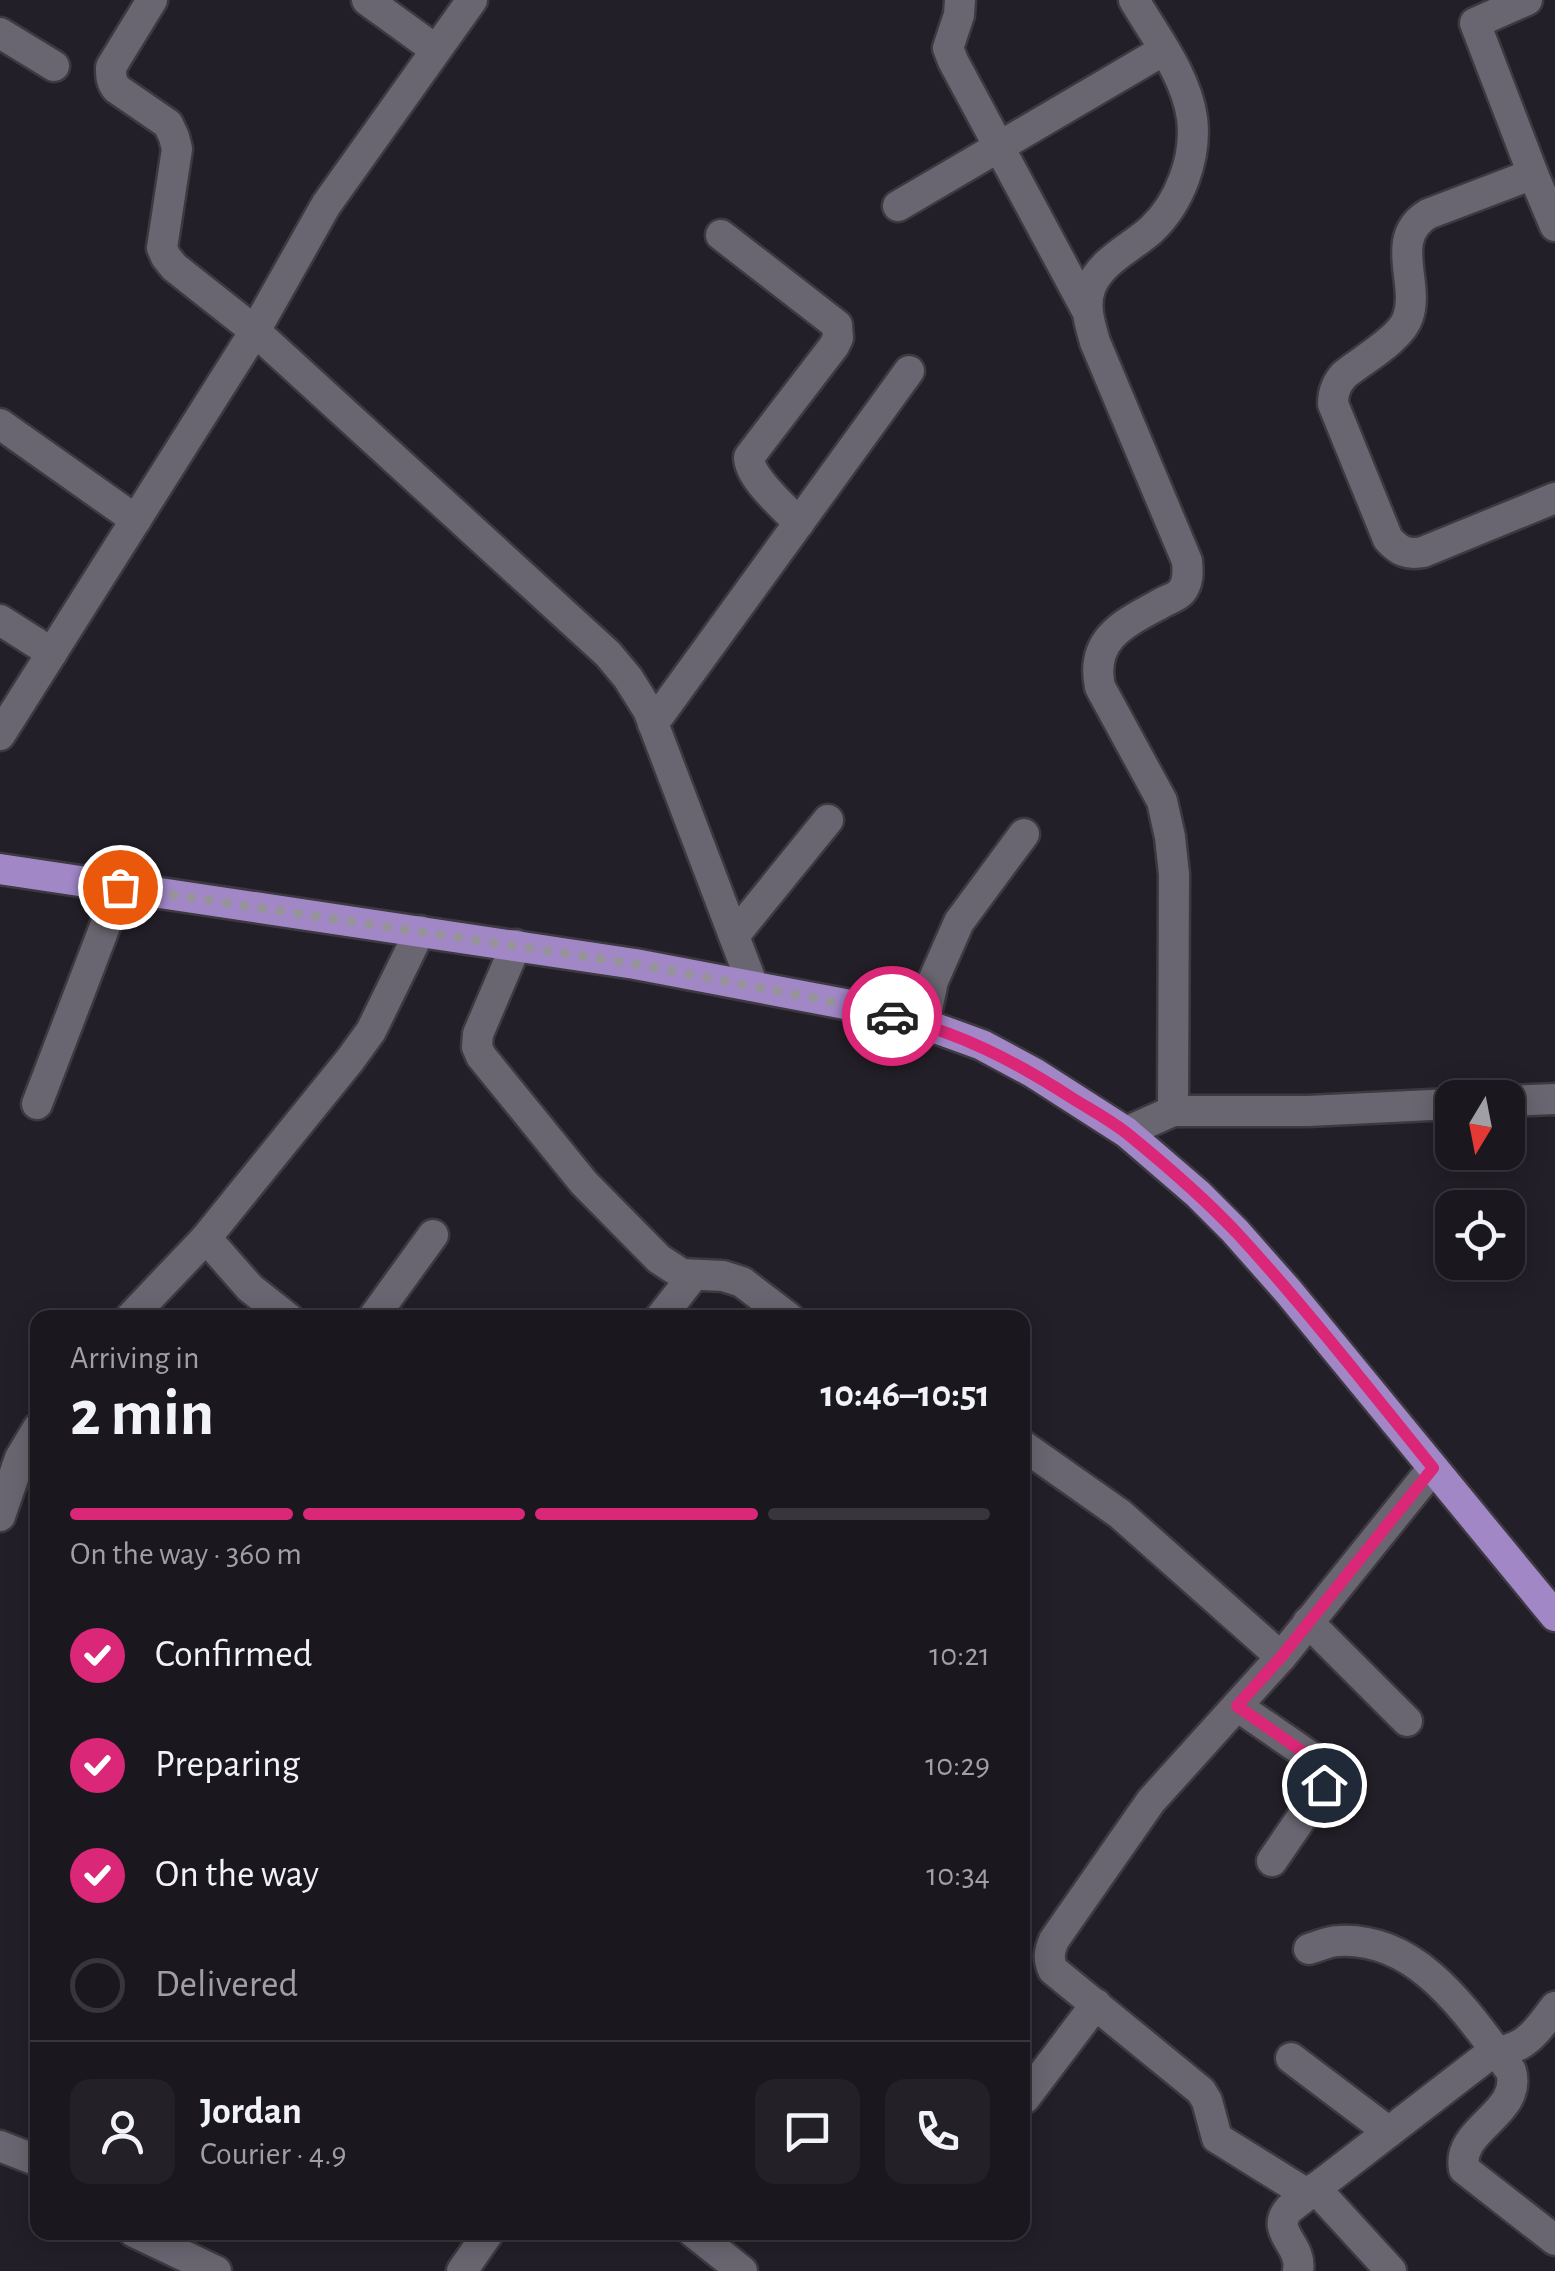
<!DOCTYPE html>
<meta charset="utf-8">
<style>
body{margin:0;font-family:"Alegreya Sans",sans-serif;background:#232027;color:#f1f3f6;height:100vh;display:flex;flex-direction:column;font-size:38px;white-space:nowrap}
*{box-sizing:border-box;margin:0}
p{font-size:32px;color:#9f9fa4}
.icon{flex:none;width:55px;height:55px;fill:none;stroke:currentColor;stroke-width:2;stroke-linecap:round;stroke-linejoin:round}
.map{position:relative;flex:1;overflow:hidden}
.sheet{position:absolute;left:30px;top:1310px;width:1000px;height:930px;display:flex;flex-direction:column;background:#1a171e;border-radius:20px;box-shadow:0 5px 25px #0003,0 0 0 2px #38363c}
.sheet>*{flex:none}
.needle{width:65px;rotate:190deg}
.buttons{position:absolute;left:1435px;top:1080px;display:grid;gap:20px}
.buttons a{display:grid;place-items:center;width:90px;height:90px;border-radius:20px;background:#1a171e;box-shadow:0 5px 25px #0003,0 0 0 2px #38363c;font-size:50px}
.pin{position:absolute;display:grid;place-items:center;width:85px;height:85px;color:#fff;margin:-42px;border:5px solid #fff;border-radius:50%;box-shadow:0 2px 10px #0007}
.courier{position:absolute;display:grid;place-items:center;width:100px;height:100px;margin:-50px;border:8px solid #db2777;border-radius:50%;background:#fff;color:#222;box-shadow:0 2px 12px #0007}
.overview em{font-style:normal;font-weight:700}
.overview div{display:flex;flex-direction:column-reverse}
.overview{display:flex;align-items:center;justify-content:space-between;height:170px;padding:0 40px}
h1{font-size:65px;font-weight:700;line-height:75px}
.bar{display:grid;grid-template-columns:repeat(4,1fr);gap:15px 10px;align-content:center;height:120px;padding:0 40px}
.bar i{height:12px;border-radius:8px;background:#38363c}
.bar .active{background:#db2777}
.bar p{grid-column:span 4}
.line{display:flex;align-items:center;gap:25px;padding:0 40px;border-top:2px solid #38363c}
.line div{flex:1}
.round{display:grid;place-items:center;flex:none;width:105px;height:105px;border-radius:20px;background:#232027}
ol{padding:0 40px;list-style:none}
li{display:flex;align-items:center;gap:30px;height:110px}
li p{margin-inline-start:auto}
li .icon{padding:10px;border-radius:50%;background:#db2777;color:#fff;stroke-width:4}
li:last-child{color:#9f9fa4}
li i{width:55px;height:55px;border:5px solid #38363c;border-radius:50%}
.map>svg:first-child{display:block}
.lines{fill:none;stroke-linecap:round;stroke-linejoin:round}
.minor-casing{stroke:#3c3941;stroke-width:35}
.highway-casing{stroke:#3c3941;stroke-width:35}
.minor{stroke:#6a6671;stroke-width:30}
.highway{stroke:#a287c7;stroke-width:30}
.done{stroke:#97939b;stroke-width:10;stroke-dasharray:0 18}
.route{stroke:#db2777;stroke-width:12}
</style>
<div class="map">
<svg width="1555" height="2271" viewBox="0 0 1555 2271">
<rect width="100%" height="100%" fill="#231f28"/>
<g class="lines">
<defs>
<g id="minor">
<path d="M152 0 111 67C111 76 111 82 117 89L168 124 174 137 177 149 162 248 166 257 174 267 255 331 608 654 628 678 648 710 753 986"/>
<polyline points="367,0 436,50"/>
<polyline points="960,0 959,15 948,48 953,61 1086,309"/>
<polyline points="1527,0 1475,23 1533,174 1555,226"/>
<polyline points="0,33 54,66"/>
<path d="M1533 174 1428 214C1388 238 1420 283 1408 317 1402 338 1361 361 1344 375 1336 384 1333 392 1333 404L1388 539C1399 551 1407 555 1423 552L1555 498"/>
<polyline points="898,206 1164,50"/>
<path d="M721 235 837 325 838 338 834 346 749 457C749 478 784 507 799 523"/>
<polyline points="0,424 136,520"/>
<polyline points="0,620 52,653"/>
<polyline points="653,724 909,371"/>
<polyline points="0,735 255,331 326,205 472,0"/>
<polyline points="734,936 828,820"/>
<polyline points="516,945 478,1034 477,1047 481,1056 584,1183 659,1259 682,1274 723,1276 742,1282 789,1318"/>
<polyline points="924,1024 933,981 959,922 1024,834"/>
<polyline points="1508,1101 1555,1099"/>
<polyline points="37,1104 120,887"/>
<polyline points="1173,1111 1308,1111 1452,1104"/>
<path d="M1126 1132 1173 1111 1174 874 1170 837 1162 801 1100 687C1090 639 1123 624 1160 604 1166 600 1177 597 1181 592 1189 583 1188 571 1187 561L1095 342C1090 324 1084 307 1090 289 1099 262 1131 248 1151 230 1180 203 1197 157 1192 118 1186 75 1155 36 1134 0"/>
<polyline points="206,1238 250,1288 288,1318"/>
<polyline points="130,1318 206,1238 350,1060 371,1031 420,931"/>
<polyline points="373,1318 433,1235"/>
<polyline points="660,1318 693,1276"/>
<polyline points="1022,1445 1120,1514 1281,1657"/>
<polyline points="0,1516 20,1458 38,1428"/>
<polyline points="1308,1622 1407,1721"/>
<path d="M1237 1706 1314 1759C1324 1767 1326 1772 1324 1785L1272 1861"/>
<path d="M1309 1949C1319 1946 1329 1941 1339 1941 1420 1937 1468 2015 1511 2071 1523 2114 1456 2128 1464 2169L1555 2240"/>
<polyline points="1291,2058 1389,2132"/>
<polyline points="1025,2098 1096,2004"/>
<polyline points="0,2146 38,2161"/>
<polyline points="1315,2188 1391,2271"/>
<path d="M1307 2194 1217 2138 1207 2101 1201 2091 1053 1970C1048 1959 1049 1952 1054 1940L1151 1801 1281 1657 1433 1468"/>
<polyline points="134,2232 216,2271"/>
<polyline points="693,2232 742,2271"/>
<polyline points="462,2271 489,2232"/>
<path d="M1298 2271C1303 2244 1269 2232 1289 2209L1486 2057C1496 2051 1508 2051 1519 2045 1534 2037 1544 2021 1555 2007"/>
</g>
<polyline id="highway" points="0,869 635,964 845,1004 924,1024 982,1045 1034,1073 1126,1132 1198,1194 1235,1231 1288,1291 1555,1616"/>
</defs>
<use href="#minor" class="minor-casing"/>
<use href="#highway" class="highway-casing"/>
<use href="#minor" class="minor"/>
<use href="#highway" class="highway"/>
</g>
<g class="lines">
<polyline class="done" points="120,887 635,964 814,998 892,1016"/>
<path class="route" d="M892 1016C960 1033 1013 1060 1072 1098 1091 1110 1112 1121 1129 1135 1167 1166 1204 1198 1237 1233 1306 1308 1369 1389 1433 1468L1281 1657 1237 1706 1323 1766 1326 1774 1324 1785"/>
</g>
</svg>
<div class="buttons">
<a><svg class="needle" viewBox="-14 -14 28 28"><path d="M0-13l5 13h-10z" fill="#e53935"/><path d="M0 13l5-13h-10z" fill="#9f9fa4"/></svg></a>
<a><svg class="icon" aria-label="locate" viewBox="0 0 24 24"><circle cx="12" cy="12" r="6"/><path d="M12 2v4M12 18v4M2 12h4M18 12h4"/></svg></a>
</div>
<div class="pin" style="left:120px;top:887px;background:#ea580c"><svg class="icon" aria-label="bag" viewBox="0 0 24 24"><path d="M5 8h14l-1 12H6zM9 8a3 3 0 0 1 6 0"/></svg></div>
<div class="pin" style="left:1324px;top:1785px;background:#1f2937"><svg class="icon" aria-label="home" viewBox="0 0 24 24"><path d="M3 11l9-7 9 7M6 9v11h12V9"/></svg></div>
<div class="courier" style="left:892px;top:1016px"><svg class="icon" aria-label="car" viewBox="0 0 24 24"><path d="M5 17H2v-5l4-1 3-4h7l3 4 3 1v5h-3M9 17h6M6 11h13"/><circle cx="7" cy="17" r="2"/><circle cx="17" cy="17" r="2"/></svg></div>
<section class="sheet">
<div class="overview"><div><h1>2 min</h1><p>Arriving in</p></div><em>10:46–10:51</em></div>
<div class="bar"><i class="active"></i><i class="active"></i><i class="active"></i><i></i><p>On the way · 360 m</p></div>
<ol>
<li><svg class="icon" aria-label="check" viewBox="0 0 24 24"><path d="M5 12l5 5 9-10"/></svg>Confirmed<p>10:21</p></li>
<li><svg class="icon" aria-label="check" viewBox="0 0 24 24"><path d="M5 12l5 5 9-10"/></svg>Preparing<p>10:29</p></li>
<li><svg class="icon" aria-label="check" viewBox="0 0 24 24"><path d="M5 12l5 5 9-10"/></svg>On the way<p>10:34</p></li>
<li><i></i>Delivered</li>
</ol>
<div class="line" style="height:180px"><a class="round"><svg class="icon" aria-label="person" viewBox="0 0 24 24"><circle cx="12" cy="8" r="4"/><path d="M4 21q1-7 8-7t8 7"/></svg></a><div><b>Jordan</b><p>Courier · 4.9</p></div><a class="round"><svg class="icon" aria-label="chat" viewBox="0 0 24 24"><path d="M4 5h16v11H9l-5 4z"/></svg></a><a class="round"><svg class="icon" aria-label="phone" viewBox="0 0 24 24"><path d="M5 4h4l2 5-3 2q2 4 5 5l2-3 5 2v4C11 20 4 13 5 4z"/></svg></a></div>
</section>
</div>
